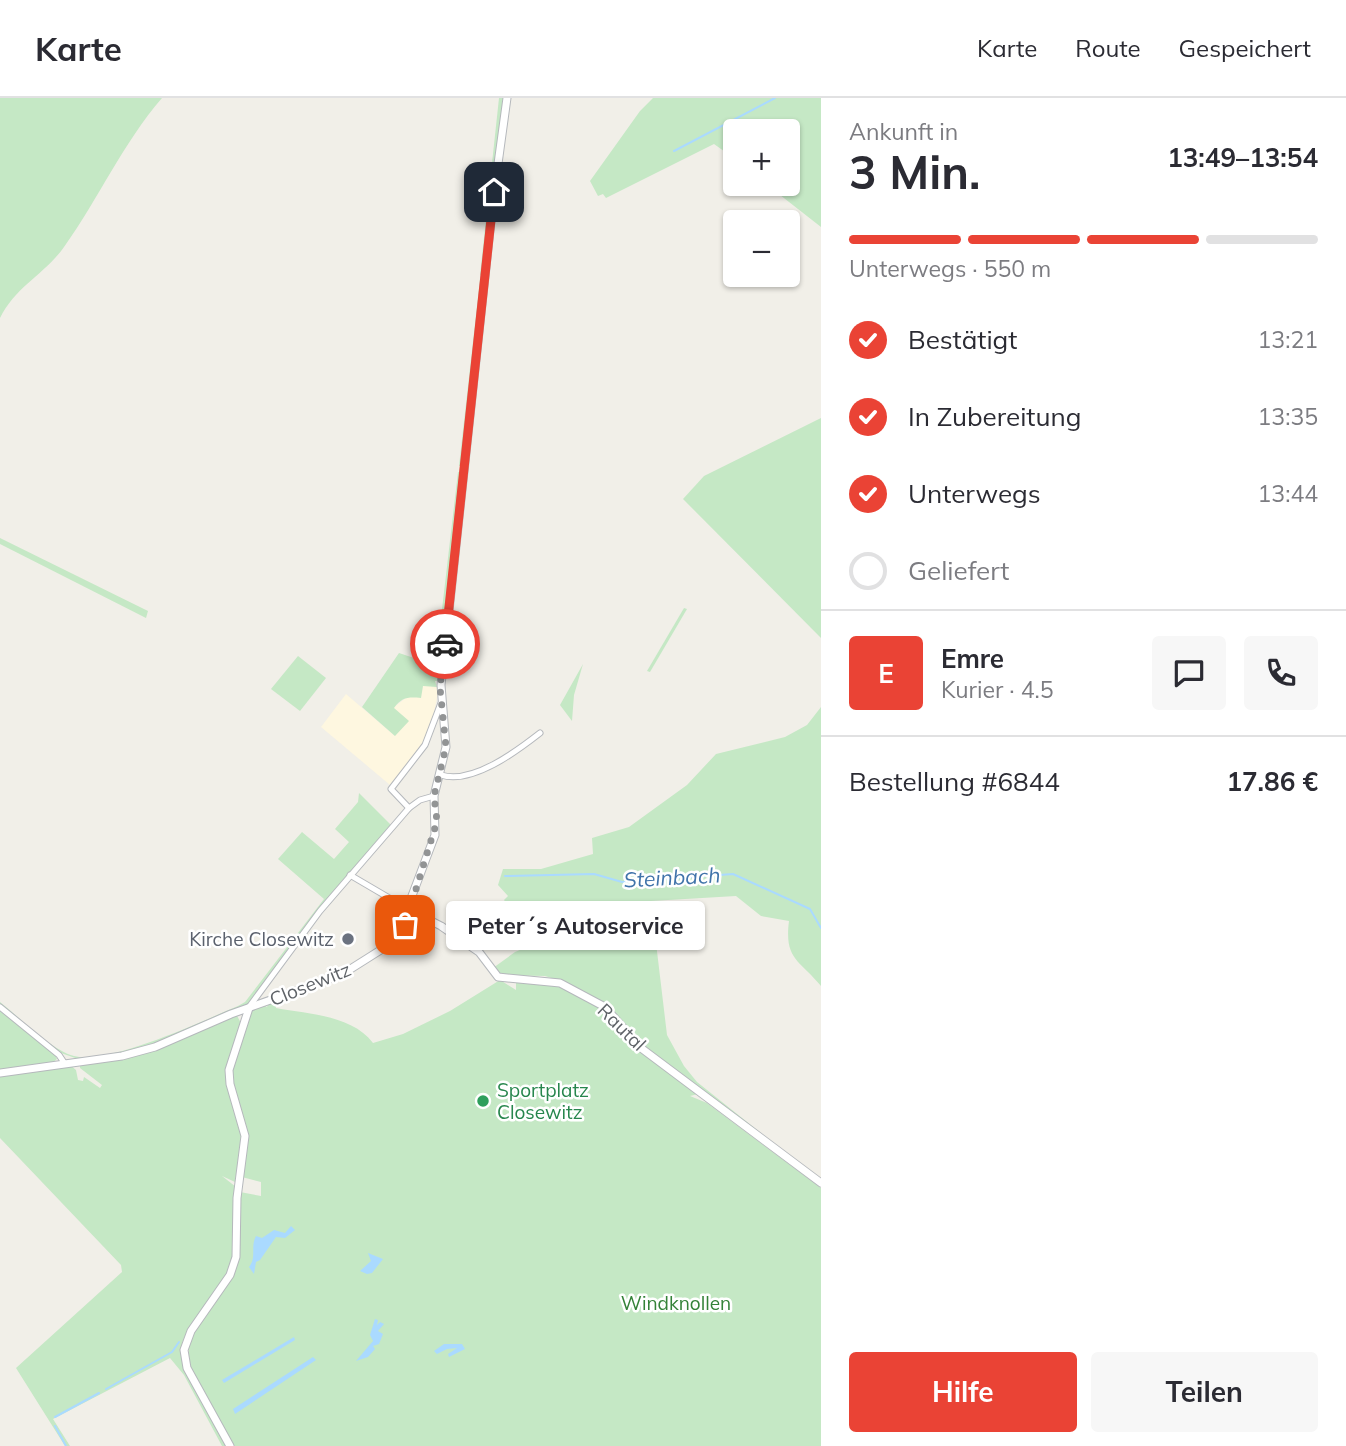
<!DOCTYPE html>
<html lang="de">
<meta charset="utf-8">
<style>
body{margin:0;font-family:Mulish,sans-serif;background:#f7f7f7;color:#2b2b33;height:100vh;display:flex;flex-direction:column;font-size:26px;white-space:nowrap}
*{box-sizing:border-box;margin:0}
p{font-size:23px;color:#7c7c81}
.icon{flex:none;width:38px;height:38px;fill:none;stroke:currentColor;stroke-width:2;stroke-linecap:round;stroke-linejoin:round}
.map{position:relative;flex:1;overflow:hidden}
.drawer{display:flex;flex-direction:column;background:#fff;width:525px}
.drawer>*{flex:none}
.buttons{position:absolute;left:723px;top:21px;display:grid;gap:14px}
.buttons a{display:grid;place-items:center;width:77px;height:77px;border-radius:7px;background:#fff;box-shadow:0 2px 5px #0004;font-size:35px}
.pin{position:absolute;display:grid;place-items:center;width:60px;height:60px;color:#fff;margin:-30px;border-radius:14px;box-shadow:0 4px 10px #0006}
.courier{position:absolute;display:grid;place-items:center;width:70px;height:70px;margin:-35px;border:5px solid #ea4335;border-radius:50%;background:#fff;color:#222;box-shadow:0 2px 9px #0007}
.bubble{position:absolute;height:49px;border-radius:7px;background:#fff;box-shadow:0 2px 5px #0004;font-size:23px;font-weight:700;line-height:49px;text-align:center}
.summary em{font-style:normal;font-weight:700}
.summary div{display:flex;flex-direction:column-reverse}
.summary{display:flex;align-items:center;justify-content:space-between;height:119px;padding:0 28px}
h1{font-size:46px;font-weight:700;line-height:52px}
.bar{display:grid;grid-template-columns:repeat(4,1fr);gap:10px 7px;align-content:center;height:84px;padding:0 28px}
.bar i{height:9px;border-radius:5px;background:#e1e1e2}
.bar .selected{background:#ea4335}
.bar p{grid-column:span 4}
.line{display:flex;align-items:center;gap:18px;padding:0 28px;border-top:2px solid #e1e1e2}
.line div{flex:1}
.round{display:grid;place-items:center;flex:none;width:74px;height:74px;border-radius:7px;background:#f7f7f7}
ol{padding:0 28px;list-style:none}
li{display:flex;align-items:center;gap:21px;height:77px}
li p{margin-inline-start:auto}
li .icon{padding:7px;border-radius:50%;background:#ea4335;color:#fff;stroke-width:4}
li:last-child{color:#7c7c81}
li i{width:38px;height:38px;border:4px solid #e1e1e2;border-radius:50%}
.primary-button{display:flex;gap:14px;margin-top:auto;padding:14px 28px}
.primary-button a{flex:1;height:80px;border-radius:7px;background:#ea4335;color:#fff;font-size:28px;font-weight:700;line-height:80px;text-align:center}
.primary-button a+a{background:#f7f7f7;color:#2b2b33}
header{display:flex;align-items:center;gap:42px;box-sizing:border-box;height:98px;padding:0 35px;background:#fff;border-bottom:2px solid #e1e1e2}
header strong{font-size:33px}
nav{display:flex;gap:38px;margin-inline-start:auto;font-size:24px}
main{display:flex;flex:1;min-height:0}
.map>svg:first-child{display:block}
.commercial{fill:#fef7e0}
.green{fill:#c5e8c5}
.water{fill:#aadaff}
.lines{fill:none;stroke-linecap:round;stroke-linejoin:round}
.stream{stroke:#aadaff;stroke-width:2}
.minor-casing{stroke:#b5b8bc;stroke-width:7}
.tertiary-casing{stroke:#b5b8bc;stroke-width:9}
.minor{stroke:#fff;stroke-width:5}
.tertiary{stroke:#fff;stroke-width:7}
.done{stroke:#929495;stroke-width:7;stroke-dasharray:0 12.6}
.route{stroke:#ea4335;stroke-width:9}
.worship-dot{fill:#6b7280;stroke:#fff;stroke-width:2.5}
.leisure-dot{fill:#2e9e5b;stroke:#fff;stroke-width:2.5}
.labels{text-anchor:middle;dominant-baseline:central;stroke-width:5;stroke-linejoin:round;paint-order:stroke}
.worship-label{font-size:19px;fill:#5b616d;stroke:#fff;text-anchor:end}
.street-label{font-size:19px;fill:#5f6368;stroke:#fff}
.leisure-label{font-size:19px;fill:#27864d;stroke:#fff;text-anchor:start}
.park-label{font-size:19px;fill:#348238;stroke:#fff}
.water-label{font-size:21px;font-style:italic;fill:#4174aa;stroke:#fff}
</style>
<header>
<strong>Karte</strong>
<nav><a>Karte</a><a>Route</a><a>Gespeichert</a></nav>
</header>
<main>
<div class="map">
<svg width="821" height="1348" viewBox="0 0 821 1348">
<rect width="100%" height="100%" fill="#f1efe8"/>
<polygon class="commercial" points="423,587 439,589 432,625 423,647 390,687 321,629 346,596 395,638 394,609"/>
<g class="green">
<path d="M0 0H162C123 45 99 100 64 149 45 176 16 188 0 220Z"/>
<polygon points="499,0 503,0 482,177 480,177"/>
<polygon points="653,0 821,0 821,129 766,86 788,86 788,33 735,33 735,61 714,46 606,100 603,96 598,98 590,83 640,13"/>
<polygon points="480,181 482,181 463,368 459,368"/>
<polygon points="821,320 821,540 683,401 704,378"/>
<path d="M458 374 462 375 439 583H435L437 589 423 588 421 600C408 599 402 599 394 610L409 623 395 638 362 609 399 555 417 561 439 537Z"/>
<polygon points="0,440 148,513 146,520 0,446"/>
<polygon points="684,510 687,511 650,574 647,573"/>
<polygon points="298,558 326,580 300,613 271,591"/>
<polygon points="583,566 574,597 572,623 560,607"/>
<path d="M821 609V888C800 862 784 862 789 823L761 818 736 798 651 803 667 937 684 968 697 984 821 1083 642 948 618 919 561 883 545 878 501 877 493 870 515 854 534 846 504 802 508 798 498 787 503 771H541L593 756 592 740 629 729 687 687 716 656 785 639 807 627Z"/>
<path d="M359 695 391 727 326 802 247 907 154 946 122 955 78 961 61 955 0 906V904C19 919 51 952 74 958 110 967 202 923 238 908L245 904 324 801 278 761 302 734 334 761 349 744 335 731 358 704Z"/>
<path d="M500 882 516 892V885L519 884 559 887 605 912 628 940 698 996 690 998 707 1005 821 1090V1348H233C216 1318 182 1277 190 1241L233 1177 240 1094 261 1098V1084L242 1079 248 1038 232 980 234 963 249 917 253 911 264 907 267 909 269 904 275 903 276 910C308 916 352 917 373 945L403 936 450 913Z"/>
<polygon points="0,912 55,957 57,961 52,965 0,973"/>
<path d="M236 916 241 925 228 963 242 1032 235 1084 222 1078 236 1089C235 1113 240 1147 230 1169 219 1196 183 1225 181 1253L227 1348H222L184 1277 170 1260 53 1321 70 1348H65L16 1270 122 1174 121 1167 0 1040V978L70 967 76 972 78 982 83 983 84 979 100 990 102 987 80 970V965L123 959Z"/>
</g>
<g class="water">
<path d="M291 1128 295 1132 285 1140 276 1139 260 1162 256 1164 254 1176 249 1169C257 1159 250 1149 256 1138L262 1140 274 1132 285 1135Z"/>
<polygon points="368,1155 383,1161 372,1175 367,1176 360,1173 371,1163"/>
<polygon points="375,1221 378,1222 377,1227 380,1224 384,1226 378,1233 383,1236 379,1246 373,1248 375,1251 368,1259 356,1263 373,1243 370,1237"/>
<polygon points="294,1239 295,1242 224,1285 222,1282"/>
<polygon points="444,1246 462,1246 465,1251 449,1259 448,1256 457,1250 447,1251 437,1256 434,1253"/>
<polygon points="313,1259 316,1262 235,1316 233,1311"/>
</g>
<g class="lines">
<g class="stream">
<polyline points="674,53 775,0"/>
<polyline points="505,778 594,776 622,784 733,776 810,811 821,830"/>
<polyline points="106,1291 172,1254 179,1244"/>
<polyline points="55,1319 99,1295"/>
<polyline points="55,1328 66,1348"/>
</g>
<defs>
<g id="minor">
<path d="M441 677C472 687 517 653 540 635"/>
<polyline points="409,710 391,691 425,647 441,605"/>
<polyline points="350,777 408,811"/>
<polyline points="403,834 414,831 422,818"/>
<polyline points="0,909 59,957 65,966"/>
<polyline points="249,909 320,813 409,710 420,702 434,698"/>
</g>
<g id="tertiary">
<polyline points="408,811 441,828 479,854 498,879 560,885 605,909 641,950 821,1085"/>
<polyline points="0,975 122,958 155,949 231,916 341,877 398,841 405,830 410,803 435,737 434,698 446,649 441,587 494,95 507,0"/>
<polyline points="230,1348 187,1270 184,1252 191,1233 230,1177 236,1159 237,1100 245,1038 230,986 229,972 249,910"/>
</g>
</defs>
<use href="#minor" class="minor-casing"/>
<use href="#tertiary" class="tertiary-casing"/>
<use href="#minor" class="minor"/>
<use href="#tertiary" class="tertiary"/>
</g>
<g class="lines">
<polyline class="done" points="405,827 437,723 434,698 446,649 440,590 445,546"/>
<polyline class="route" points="445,546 494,94"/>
</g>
<circle class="worship-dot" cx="348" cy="841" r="7"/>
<circle class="leisure-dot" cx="483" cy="1003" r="7"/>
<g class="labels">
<g class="worship-label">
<text x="334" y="841">Kirche Closewitz</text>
</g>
<g class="street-label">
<text transform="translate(310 886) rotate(-22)">Closewitz</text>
<text transform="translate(622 929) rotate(44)">Rautal</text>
</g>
<g class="leisure-label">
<text x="497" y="992">Sportplatz<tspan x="497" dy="22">Closewitz</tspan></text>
</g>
<g class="park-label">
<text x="676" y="1205">Windknollen</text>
</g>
<g class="water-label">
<text transform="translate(672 779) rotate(-3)">Steinbach</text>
</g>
</g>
</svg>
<div class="buttons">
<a>+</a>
<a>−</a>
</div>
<div class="pin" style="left:405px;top:827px;background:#ea580c"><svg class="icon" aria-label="bag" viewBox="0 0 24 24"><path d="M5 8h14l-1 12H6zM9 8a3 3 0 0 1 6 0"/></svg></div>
<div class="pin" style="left:494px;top:94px;background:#1f2937"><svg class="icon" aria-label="home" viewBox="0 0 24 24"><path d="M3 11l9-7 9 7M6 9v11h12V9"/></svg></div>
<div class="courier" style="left:445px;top:546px"><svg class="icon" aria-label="car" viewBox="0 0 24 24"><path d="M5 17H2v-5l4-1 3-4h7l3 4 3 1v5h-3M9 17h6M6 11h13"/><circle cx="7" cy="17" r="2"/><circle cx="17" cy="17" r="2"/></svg></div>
<div class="bubble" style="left:446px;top:803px;width:259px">Peter´s Autoservice</div>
</div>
<section class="drawer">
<div class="summary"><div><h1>3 Min.</h1><p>Ankunft in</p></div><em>13:49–13:54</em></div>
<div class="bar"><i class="selected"></i><i class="selected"></i><i class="selected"></i><i></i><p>Unterwegs · 550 m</p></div>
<ol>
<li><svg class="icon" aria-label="check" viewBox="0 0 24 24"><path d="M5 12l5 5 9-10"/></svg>Bestätigt<p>13:21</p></li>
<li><svg class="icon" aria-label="check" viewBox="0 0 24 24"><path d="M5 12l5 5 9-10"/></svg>In Zubereitung<p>13:35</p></li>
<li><svg class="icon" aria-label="check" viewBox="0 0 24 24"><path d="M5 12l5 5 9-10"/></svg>Unterwegs<p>13:44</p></li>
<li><i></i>Geliefert</li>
</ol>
<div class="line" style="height:126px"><b class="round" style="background:#ea4335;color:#fff">E</b><div><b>Emre</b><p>Kurier · 4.5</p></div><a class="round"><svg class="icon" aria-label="chat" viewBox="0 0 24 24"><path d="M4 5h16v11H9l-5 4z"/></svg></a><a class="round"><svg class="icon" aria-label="phone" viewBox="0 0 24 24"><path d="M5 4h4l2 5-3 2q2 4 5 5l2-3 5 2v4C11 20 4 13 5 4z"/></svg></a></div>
<div class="line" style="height:91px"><div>Bestellung #6844</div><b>17.86 €</b></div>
<div class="primary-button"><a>Hilfe</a><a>Teilen</a></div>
</section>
</main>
